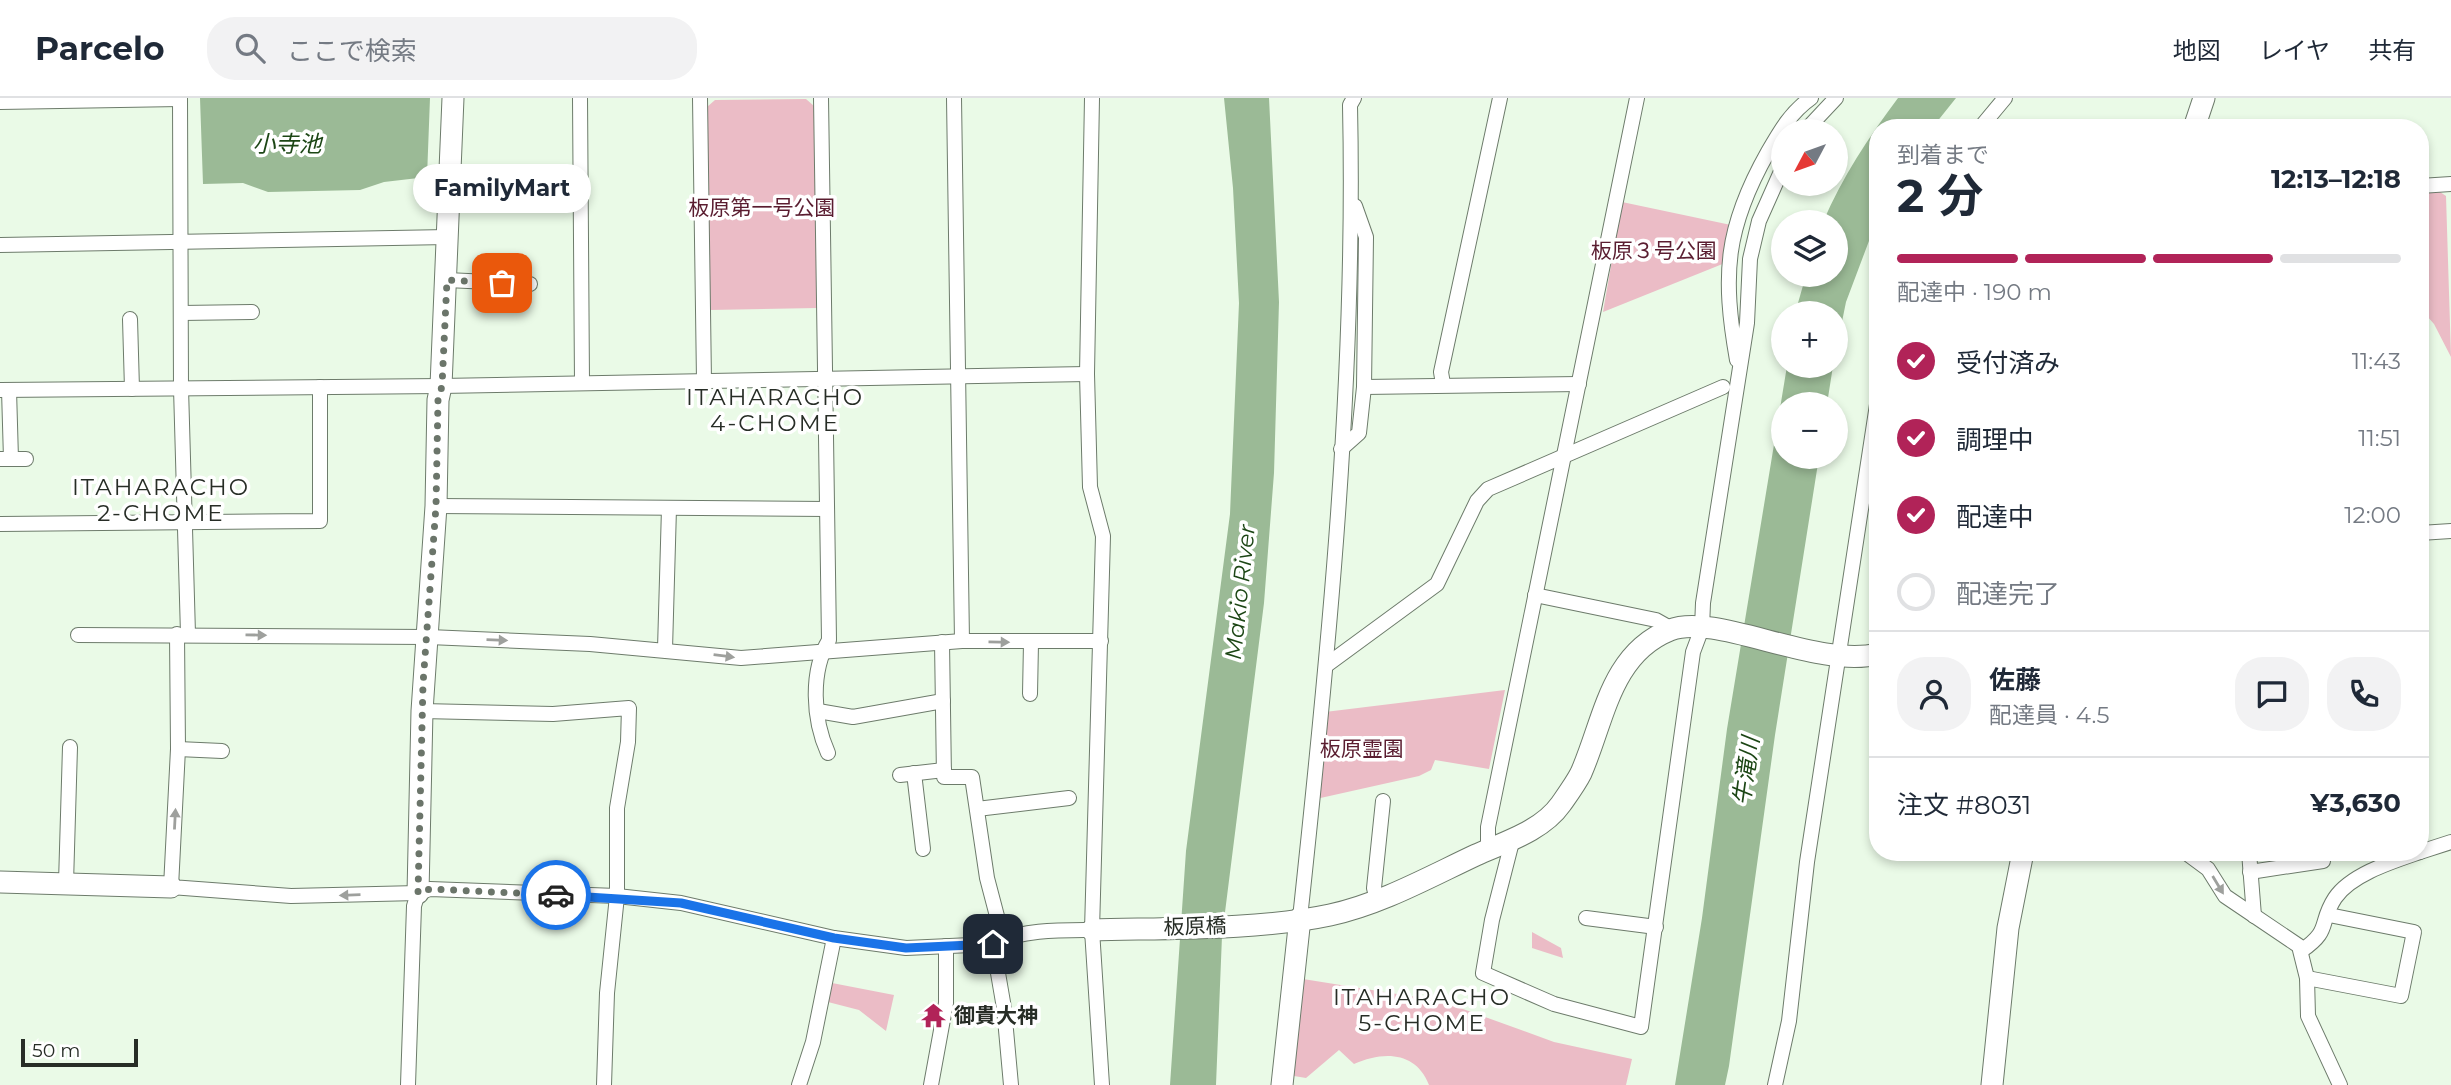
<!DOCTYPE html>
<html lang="ja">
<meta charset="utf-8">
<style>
body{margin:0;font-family:Montserrat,"Noto Sans JP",sans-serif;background:#f2f2f3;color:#1f2937;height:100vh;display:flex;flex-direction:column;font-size:26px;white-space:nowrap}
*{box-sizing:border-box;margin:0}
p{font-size:23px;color:#747a83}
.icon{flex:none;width:38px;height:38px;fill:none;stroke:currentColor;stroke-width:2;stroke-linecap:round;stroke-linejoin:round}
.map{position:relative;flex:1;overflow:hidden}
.sheet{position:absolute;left:1869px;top:21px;width:560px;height:742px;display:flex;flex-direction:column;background:#fff;border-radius:28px;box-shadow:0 4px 10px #0003}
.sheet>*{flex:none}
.needle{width:46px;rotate:229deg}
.controls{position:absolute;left:1771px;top:21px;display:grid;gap:14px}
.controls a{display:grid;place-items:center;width:77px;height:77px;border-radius:50%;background:#fff;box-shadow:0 4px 10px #0003;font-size:35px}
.scale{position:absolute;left:21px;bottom:18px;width:117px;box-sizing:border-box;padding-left:7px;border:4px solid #272d26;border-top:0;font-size:19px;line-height:24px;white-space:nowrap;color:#272d26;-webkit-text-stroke:5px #fff;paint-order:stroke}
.pin{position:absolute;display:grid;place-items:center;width:60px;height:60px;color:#fff;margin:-30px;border-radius:14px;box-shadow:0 4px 10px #0006}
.courier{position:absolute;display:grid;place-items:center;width:70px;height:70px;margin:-35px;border:5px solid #1a73e8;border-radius:50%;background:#fff;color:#222;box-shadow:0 2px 9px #0007}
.bubble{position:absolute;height:49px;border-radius:24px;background:#fff;box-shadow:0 4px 10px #0003;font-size:23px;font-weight:700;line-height:49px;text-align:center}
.overview em{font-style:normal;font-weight:700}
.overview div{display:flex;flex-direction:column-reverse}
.overview{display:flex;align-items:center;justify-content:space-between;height:119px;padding:0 28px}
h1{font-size:46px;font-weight:700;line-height:52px}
.bar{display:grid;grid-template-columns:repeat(4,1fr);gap:10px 7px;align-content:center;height:84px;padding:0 28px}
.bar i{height:9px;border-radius:5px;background:#e0e1e3}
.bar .active{background:#b12358}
.bar p{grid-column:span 4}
.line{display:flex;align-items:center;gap:18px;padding:0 28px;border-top:2px solid #e0e1e3}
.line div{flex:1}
.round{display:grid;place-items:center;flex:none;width:74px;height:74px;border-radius:28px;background:#f2f2f3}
ol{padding:0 28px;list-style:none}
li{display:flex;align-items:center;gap:21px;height:77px}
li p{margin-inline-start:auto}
li .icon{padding:7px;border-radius:50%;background:#b12358;color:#fff;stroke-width:4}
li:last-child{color:#747a83}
li i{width:38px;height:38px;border:4px solid #e0e1e3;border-radius:50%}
header{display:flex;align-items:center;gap:42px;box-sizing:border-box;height:98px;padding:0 35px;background:#fff;border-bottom:2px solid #e0e1e3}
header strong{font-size:33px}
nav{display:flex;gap:38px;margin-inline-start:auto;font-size:24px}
.search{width:490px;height:63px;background:#f2f2f3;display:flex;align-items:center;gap:18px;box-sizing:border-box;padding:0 24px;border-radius:28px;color:#747a83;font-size:26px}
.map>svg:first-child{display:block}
.green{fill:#ebbcc6}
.water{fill:#9bba96}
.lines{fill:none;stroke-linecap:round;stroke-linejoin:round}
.street-casing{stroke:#6d7b6b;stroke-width:16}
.secondary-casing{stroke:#6d7b6b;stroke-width:23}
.street{stroke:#fff;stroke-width:14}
.secondary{stroke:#fff;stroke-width:21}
.oneway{fill:#9ea09d}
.done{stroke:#6b756a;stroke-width:7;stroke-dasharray:0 12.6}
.route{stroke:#1a73e8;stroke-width:9}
.labels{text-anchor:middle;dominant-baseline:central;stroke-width:7;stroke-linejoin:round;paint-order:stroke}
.park-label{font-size:21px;fill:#5a1d30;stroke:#fff}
.street-label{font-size:21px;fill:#272d26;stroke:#fff}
.poi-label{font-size:21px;font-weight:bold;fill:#272d26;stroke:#fff;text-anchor:start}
.water-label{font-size:23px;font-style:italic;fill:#1c4615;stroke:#fff}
.neighbourhood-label{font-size:23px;letter-spacing:2px;fill:#272d26;stroke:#fff}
</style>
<header>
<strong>Parcelo</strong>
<div class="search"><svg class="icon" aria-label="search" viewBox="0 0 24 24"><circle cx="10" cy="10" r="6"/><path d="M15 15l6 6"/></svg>ここで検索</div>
<nav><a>地図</a><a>レイヤ</a><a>共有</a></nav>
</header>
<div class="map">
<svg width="2451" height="987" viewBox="0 0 2451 987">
<rect width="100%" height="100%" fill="#eafae7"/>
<g class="green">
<polygon points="806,1 814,8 817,210 710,212 707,9 715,2"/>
<polygon points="2440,94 2446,98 2451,259 2434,226 2420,210 2420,96"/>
<polygon points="1622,104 1731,127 1725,165 1603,214"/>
<polygon points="1505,592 1489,671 1435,662 1431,672 1419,678 1316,701 1325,614"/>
<polygon points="1532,834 1561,850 1563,860 1532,850"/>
<path d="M1303 881 1441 903 1554 944 1632 961 1626 987H1429C1416 953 1383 953 1354 966L1339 952 1306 980 1294 978Z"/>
<polygon points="832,885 894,897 886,933 859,912 828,904"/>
</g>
<g class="water">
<polygon points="200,0 430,0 427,79 384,84 360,92 268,94 243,85 203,86"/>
<polygon points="1224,0 1269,0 1279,204 1274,375 1264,505 1222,838 1216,987 1170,987 1186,753 1230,416 1239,205 1233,90"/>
<path d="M1898 0H1956L1932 30H1878V119L1846 204 1836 253V215H1795L1796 212 1806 177H1836V124H1823C1843 78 1868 40 1898 0Z"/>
<polygon points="1787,268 1833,268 1827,306 1783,306 1783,359 1819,359 1775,637 1729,968 1725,987 1675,987 1702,820 1727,631"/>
</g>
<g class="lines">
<defs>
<g id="street">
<polyline points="180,0 181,290 188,536"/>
<polyline points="580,0 582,284"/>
<polyline points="700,0 704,283"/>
<path d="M821 0 829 542C810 574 813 622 828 655"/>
<polyline points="954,0 962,543"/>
<polyline points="1092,0 1087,276 1090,389 1103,438 1092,832 1102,987"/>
<polyline points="0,4 180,1"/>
<polyline points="1980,30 2005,0"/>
<polyline points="1805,33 1836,0"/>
<polyline points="2420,88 2451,86"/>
<polyline points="0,147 448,139"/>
<polyline points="447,182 530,186"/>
<polyline points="181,215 252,214"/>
<polyline points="130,221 132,291"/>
<path d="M1737 262C1722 177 1725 130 1768 54 1780 33 1791 14 1811 0"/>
<polyline points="1443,286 1441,274 1500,0"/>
<polyline points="1364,289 1579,286"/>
<polyline points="0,292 441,288 1087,276"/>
<polyline points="9,292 11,361"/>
<polyline points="1341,351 1359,335 1364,289 1366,139 1355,108"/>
<polyline points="0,361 26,361"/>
<polyline points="436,408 827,411"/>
<polyline points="0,426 320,423 320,289"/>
<polyline points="2420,435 2451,433"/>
<polyline points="1535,497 1656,522 1672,531"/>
<path d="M177 536 178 651 171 789 291 798 418 795 430 791 617 798 681 805 834 840 906 850 993 846C1022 831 1061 832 1092 832"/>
<polyline points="78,537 429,539 590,546 741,560 962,543 1101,543"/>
<polyline points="942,544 944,679 972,679 987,780 1003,841"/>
<polyline points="665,551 669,410"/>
<polyline points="1328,566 1437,486 1477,403 1488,391 1723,289"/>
<polyline points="1030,596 1031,545"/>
<polyline points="422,613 553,616 629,610 628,644 617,710 617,798 607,895 604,987"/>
<polyline points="818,613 853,619 943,603"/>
<polyline points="178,651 222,653"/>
<polyline points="914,675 923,751"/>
<polyline points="900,677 944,672"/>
<polyline points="977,711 1069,700"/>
<polyline points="1513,740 1492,822 1483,875 1554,906 1641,929 1693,554 1702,530 1703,505 1747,225 1750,161 1759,123 1783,69"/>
<polyline points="1488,751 1488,729 1637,0"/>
<polyline points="2185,754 2208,771 2225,798 2299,848 2307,880 2308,918 2340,987"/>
<polyline points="2249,754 2254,818"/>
<polyline points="2420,754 2451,744"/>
<polyline points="2250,774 2323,763 2322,754"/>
<polyline points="66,785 70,649"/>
<polyline points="1377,802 1374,790 1383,703"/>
<path d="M1300 820C1329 551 1356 278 1350 7L1354 0"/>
<polyline points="1586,820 1656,829"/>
<polyline points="993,846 1004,910 1011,987"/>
<path d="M2301 853C2332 832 2318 826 2335 800 2351 776 2394 763 2420 754"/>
<polyline points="2307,880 2401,898 2414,834 2329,817"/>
<polyline points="408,987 414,808 418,795"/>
<polyline points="799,987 813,944 834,840"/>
<polyline points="931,987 946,905 946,848"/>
<polyline points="1775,987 1789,923 1807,764 1878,300"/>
</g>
<g id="secondary">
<polyline points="2194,30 2204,0"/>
<polyline points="0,784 171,789"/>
<polyline points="418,795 422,613 436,408 438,302 441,288 453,0"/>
<path d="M1092 832C1165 830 1260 832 1330 817 1381 806 1429 779 1476 757 1505 744 1542 733 1561 706 1568 696 1576 685 1581 675 1604 623 1610 556 1670 532 1716 514 1816 571 1878 556"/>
<polyline points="1282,987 1300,820"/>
<polyline points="1992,987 2008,830 2023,754"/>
</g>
</defs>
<use href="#street" class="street-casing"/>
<use href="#secondary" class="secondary-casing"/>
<use href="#street" class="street"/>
<use href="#secondary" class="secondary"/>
</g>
<defs><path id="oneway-solid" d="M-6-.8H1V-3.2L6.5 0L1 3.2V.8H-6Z" transform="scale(1.75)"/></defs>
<g class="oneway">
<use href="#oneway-solid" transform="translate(256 537) rotate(1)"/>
<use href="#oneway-solid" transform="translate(497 542) rotate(2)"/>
<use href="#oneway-solid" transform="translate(999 544) rotate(1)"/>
<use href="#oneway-solid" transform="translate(724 558) rotate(7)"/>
<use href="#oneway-solid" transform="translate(175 721) rotate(-87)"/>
<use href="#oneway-solid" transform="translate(2218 787) rotate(59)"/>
<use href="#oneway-solid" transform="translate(350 797) rotate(178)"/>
</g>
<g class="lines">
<polyline class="done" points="502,185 447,182 442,288 438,302 436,408 423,586 418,795 430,791 556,797"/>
<polyline class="route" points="556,797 681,805 834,840 906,850 993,846"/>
</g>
<defs>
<symbol id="temple-bare" viewBox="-9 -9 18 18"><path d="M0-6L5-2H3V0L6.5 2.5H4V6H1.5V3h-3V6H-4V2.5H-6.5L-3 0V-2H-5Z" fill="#b12358" stroke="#fff" stroke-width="2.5" paint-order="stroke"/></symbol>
</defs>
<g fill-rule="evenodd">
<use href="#temple-bare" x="916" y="900" width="35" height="35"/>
</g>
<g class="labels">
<g class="park-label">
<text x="762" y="109">板原第一号公園</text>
<text x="1654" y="152">板原３号公園</text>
<text x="1362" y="650">板原霊園</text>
</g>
<g class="street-label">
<text transform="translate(1195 828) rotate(-2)">板原橋</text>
</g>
<g class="poi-label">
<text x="954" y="917">御貴大神</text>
</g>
<g class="water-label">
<text x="287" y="46">小寺池</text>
<text transform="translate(1240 494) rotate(-84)">Makio River</text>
<text transform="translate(1746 673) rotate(-82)">牛滝川</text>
</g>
<g class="neighbourhood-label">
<text x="775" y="299">ITAHARACHO<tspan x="775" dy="26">4-CHOME</tspan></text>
<text x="161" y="389">ITAHARACHO<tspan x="161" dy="26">2-CHOME</tspan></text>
<text x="1422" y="899">ITAHARACHO<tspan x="1422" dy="26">5-CHOME</tspan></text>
</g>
</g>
</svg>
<div class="controls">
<a><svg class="needle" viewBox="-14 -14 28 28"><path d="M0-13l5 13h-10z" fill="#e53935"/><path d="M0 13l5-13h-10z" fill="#747a83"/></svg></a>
<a><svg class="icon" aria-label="layers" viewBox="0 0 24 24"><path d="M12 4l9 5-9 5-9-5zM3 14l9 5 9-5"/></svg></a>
<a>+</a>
<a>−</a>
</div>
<div class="scale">50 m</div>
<div class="pin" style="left:502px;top:185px;background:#ea580c"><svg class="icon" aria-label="bag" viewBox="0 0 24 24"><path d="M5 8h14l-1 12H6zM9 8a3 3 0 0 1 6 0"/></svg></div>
<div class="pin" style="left:993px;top:846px;background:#1f2937"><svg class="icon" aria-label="home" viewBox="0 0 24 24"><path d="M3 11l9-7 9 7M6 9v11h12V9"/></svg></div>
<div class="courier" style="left:556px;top:797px"><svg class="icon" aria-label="car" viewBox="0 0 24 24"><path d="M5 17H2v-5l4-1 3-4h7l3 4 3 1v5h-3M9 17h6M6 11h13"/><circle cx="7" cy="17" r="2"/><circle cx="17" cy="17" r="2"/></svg></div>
<div class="bubble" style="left:413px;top:66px;width:178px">FamilyMart</div>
<section class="sheet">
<div class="overview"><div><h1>2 分</h1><p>到着まで</p></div><em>12:13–12:18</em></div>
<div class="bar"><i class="active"></i><i class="active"></i><i class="active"></i><i></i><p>配達中 · 190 m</p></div>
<ol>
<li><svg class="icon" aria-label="check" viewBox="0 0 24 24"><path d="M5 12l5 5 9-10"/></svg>受付済み<p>11:43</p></li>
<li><svg class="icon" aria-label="check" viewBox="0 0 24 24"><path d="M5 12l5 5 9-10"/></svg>調理中<p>11:51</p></li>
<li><svg class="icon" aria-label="check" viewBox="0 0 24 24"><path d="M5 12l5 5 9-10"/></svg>配達中<p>12:00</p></li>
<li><i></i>配達完了</li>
</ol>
<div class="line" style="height:126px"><a class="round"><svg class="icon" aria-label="person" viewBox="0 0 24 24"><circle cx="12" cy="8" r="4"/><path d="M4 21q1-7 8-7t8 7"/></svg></a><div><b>佐藤</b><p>配達員 · 4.5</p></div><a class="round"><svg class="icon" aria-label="chat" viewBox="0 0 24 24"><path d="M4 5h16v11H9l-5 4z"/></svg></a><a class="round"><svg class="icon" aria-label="phone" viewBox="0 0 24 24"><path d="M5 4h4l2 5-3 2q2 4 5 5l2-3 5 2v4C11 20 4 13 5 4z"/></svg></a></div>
<div class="line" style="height:91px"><div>注文 #8031</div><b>¥3,630</b></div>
</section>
</div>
